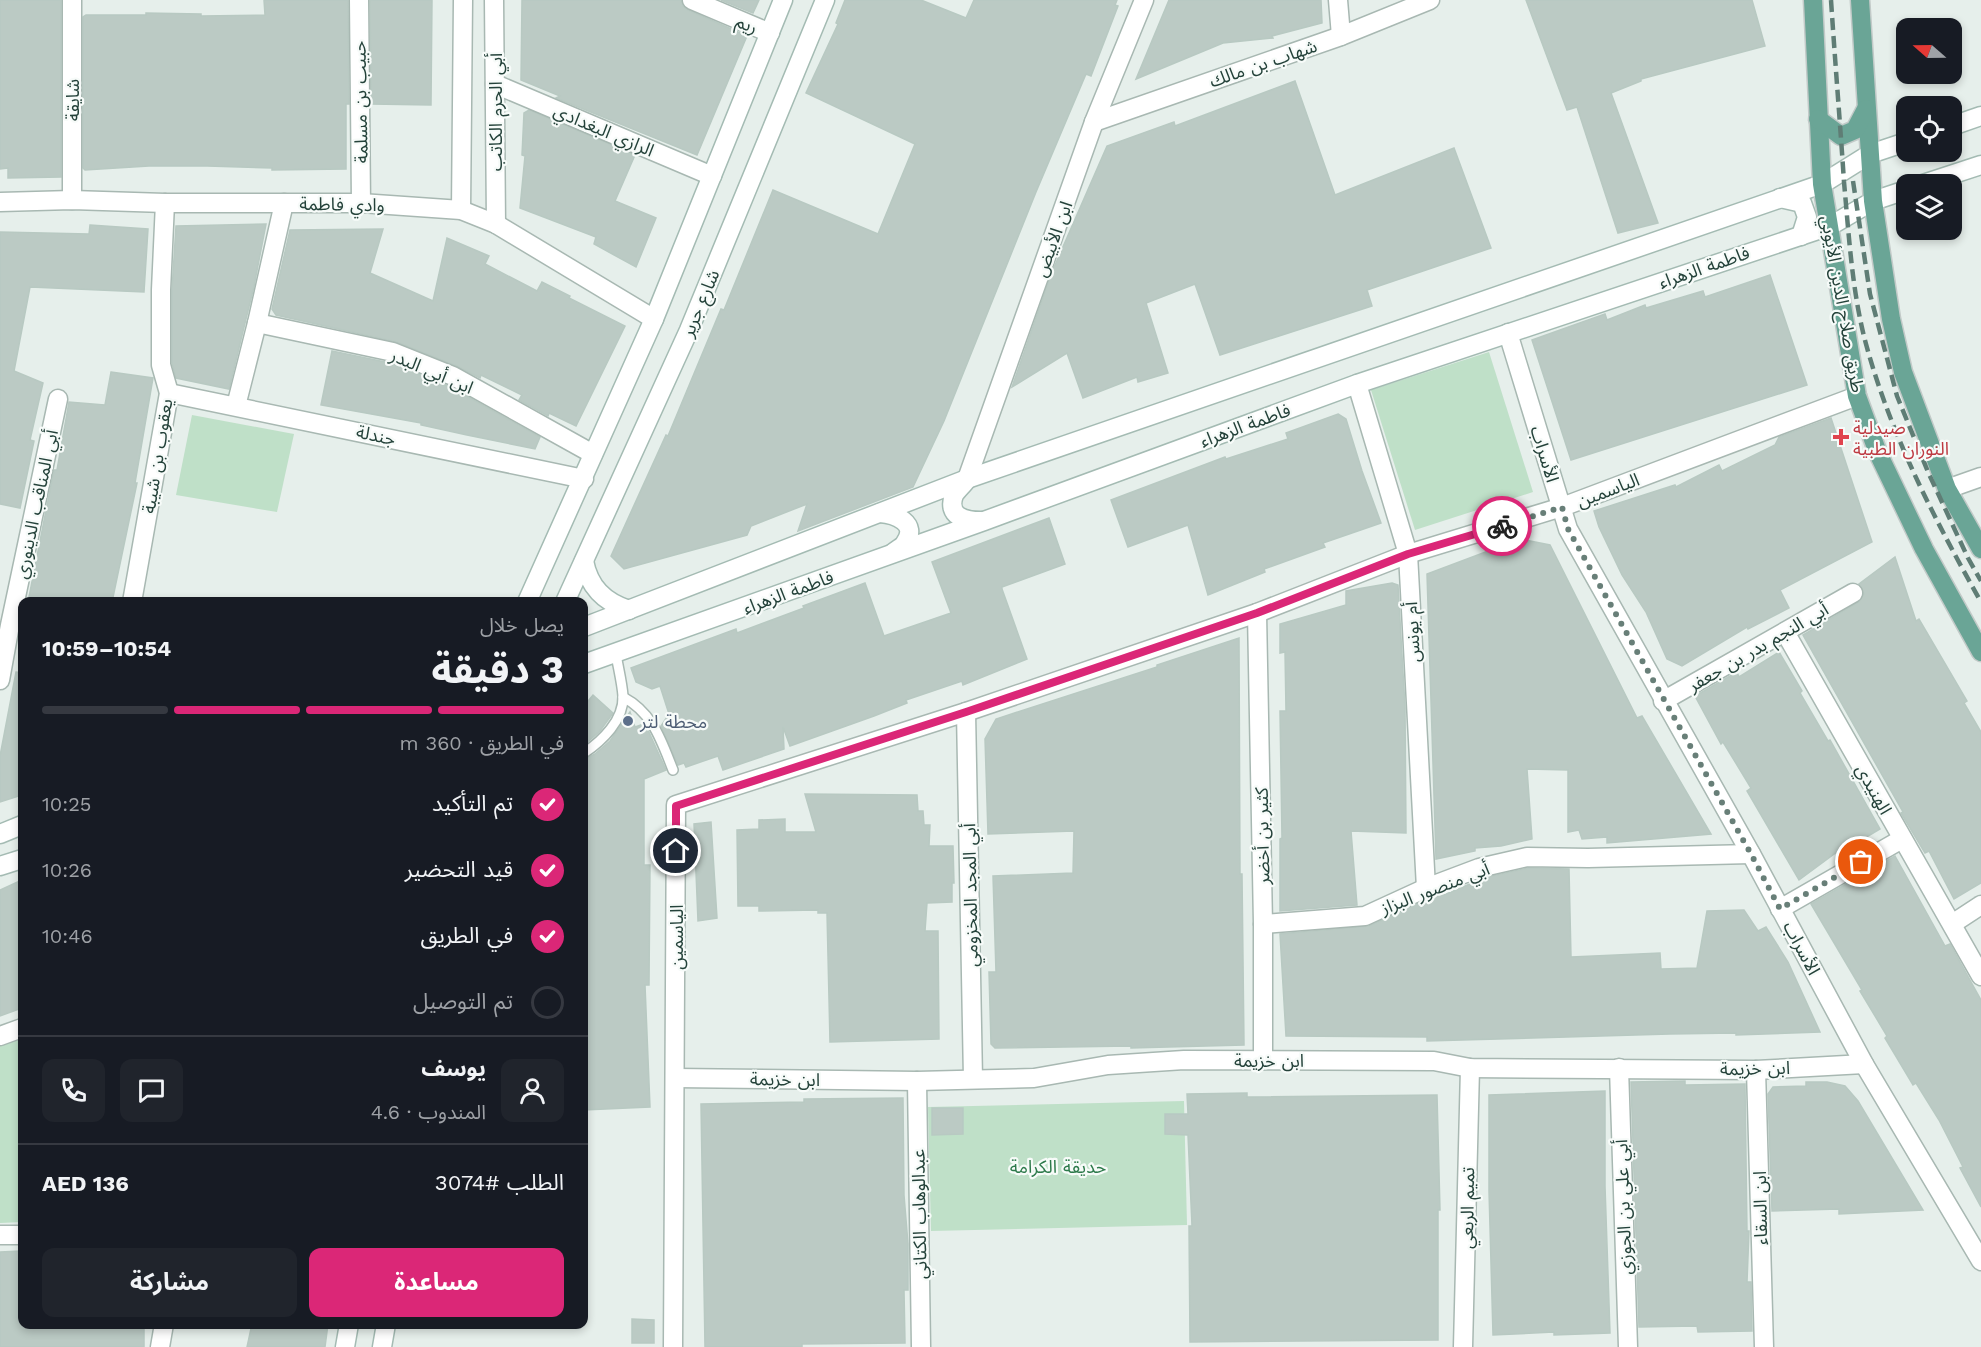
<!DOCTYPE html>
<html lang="ar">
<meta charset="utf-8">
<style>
body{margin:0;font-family:"Work Sans","Noto Sans Arabic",sans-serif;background:#20242c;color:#f1f3f6;direction:rtl;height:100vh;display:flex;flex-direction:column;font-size:22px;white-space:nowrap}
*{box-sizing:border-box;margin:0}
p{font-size:20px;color:#9ea1a6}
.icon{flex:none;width:33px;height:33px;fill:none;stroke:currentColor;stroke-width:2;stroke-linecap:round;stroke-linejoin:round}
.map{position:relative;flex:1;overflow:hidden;direction:ltr}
.panel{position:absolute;left:18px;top:597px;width:570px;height:732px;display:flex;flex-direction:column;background:#171b24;border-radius:12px;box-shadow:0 3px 9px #0003;direction:rtl}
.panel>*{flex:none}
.needle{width:39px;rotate:290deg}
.controls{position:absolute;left:1896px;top:18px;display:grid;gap:12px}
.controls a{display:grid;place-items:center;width:66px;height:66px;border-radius:12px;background:#171b24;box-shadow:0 3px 9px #0003;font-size:30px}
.pin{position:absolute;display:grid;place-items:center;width:51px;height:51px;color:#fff;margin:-26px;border:3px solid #fff;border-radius:50%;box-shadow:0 2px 6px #0007}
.courier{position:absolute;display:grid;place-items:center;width:60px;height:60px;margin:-30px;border:4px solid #db2777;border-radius:50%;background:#fff;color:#222;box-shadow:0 2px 8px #0007}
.summary em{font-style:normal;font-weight:700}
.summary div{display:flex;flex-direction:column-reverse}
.summary{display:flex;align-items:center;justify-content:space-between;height:102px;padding:0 24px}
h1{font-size:39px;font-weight:700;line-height:45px}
.bar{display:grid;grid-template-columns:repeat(4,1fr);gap:9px 6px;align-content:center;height:72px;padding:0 24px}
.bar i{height:8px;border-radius:4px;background:#363941}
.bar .current{background:#db2777}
.bar p{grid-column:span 4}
.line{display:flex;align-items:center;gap:15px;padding:0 24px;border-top:2px solid #363941}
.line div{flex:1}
.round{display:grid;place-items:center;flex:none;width:63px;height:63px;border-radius:12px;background:#20242c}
ol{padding:0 24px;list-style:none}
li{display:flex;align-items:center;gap:18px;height:66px}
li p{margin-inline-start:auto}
li .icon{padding:6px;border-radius:50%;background:#db2777;color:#fff;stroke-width:4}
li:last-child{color:#9ea1a6}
li i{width:33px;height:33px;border:3px solid #363941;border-radius:50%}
.button{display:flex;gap:12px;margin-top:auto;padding:12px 24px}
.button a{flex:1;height:69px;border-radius:12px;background:#db2777;color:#fff;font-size:24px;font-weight:700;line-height:69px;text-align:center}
.button a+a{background:#20242c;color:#f1f3f6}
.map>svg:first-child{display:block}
.green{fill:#bfe0c8}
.building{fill:#bbcac4;stroke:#b8c9c2;stroke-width:1.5}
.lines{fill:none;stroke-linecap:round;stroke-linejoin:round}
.lane-casing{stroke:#a8b8b2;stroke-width:12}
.street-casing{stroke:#a8b8b2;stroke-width:21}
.secondary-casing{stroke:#a4bbb3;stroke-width:21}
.primary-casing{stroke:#c2cac8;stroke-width:21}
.lane{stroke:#fff;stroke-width:9}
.street{stroke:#fff;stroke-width:18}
.secondary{stroke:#fff;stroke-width:18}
.primary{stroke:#6aa596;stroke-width:18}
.rail{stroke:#5f7d75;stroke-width:4.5;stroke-dasharray:12 6;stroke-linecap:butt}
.done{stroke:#687f78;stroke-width:6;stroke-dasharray:0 10.8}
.route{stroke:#db2777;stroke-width:8}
.health-dot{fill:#e0444e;stroke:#f7fbf9;stroke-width:2}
.service-dot{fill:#5c6f8a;stroke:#f7fbf9;stroke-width:2}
.labels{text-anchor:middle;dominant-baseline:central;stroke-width:4.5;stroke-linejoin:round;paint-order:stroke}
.street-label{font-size:18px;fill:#24423a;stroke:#f7fbf9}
.health-label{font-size:18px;fill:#be3a42;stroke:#f7fbf9;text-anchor:start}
.service-label{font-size:18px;fill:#4e5e75;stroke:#f7fbf9;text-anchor:start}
.park-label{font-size:18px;fill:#2d7a4b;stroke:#f7fbf9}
</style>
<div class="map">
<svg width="1981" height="1347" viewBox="0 0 1981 1347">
<rect width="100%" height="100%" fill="#e6efeb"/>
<g class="green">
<polygon points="1489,352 1533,492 1415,530 1371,390"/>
<polygon points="192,415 294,434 277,512 176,495"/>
<polygon points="22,1037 22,1222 0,1223 0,1044"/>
<polygon points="1184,1101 1187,1225 931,1231 928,1107"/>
</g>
<g class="building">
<polygon points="0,0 61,0 61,177 8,178 8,168 0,169"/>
<polygon points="264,0 348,0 349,104 346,104 346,169 272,170 272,168 207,166 149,166 85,170 83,168 83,17 86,15 146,15 146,13 201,14 201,16 265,15"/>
<polygon points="370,0 432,0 431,105 371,104"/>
<polygon points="522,0 681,0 683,6 688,10 747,36 697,155 556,98 560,96 521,80"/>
<polygon points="721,0 759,0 753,13"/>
<polygon points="845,0 921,0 966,18 974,0 1117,0 1115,5 1118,6 1091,76 1086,74 1036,192 944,421 913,487 798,531 807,504 751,526 747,535 624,569 611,556 666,435 668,436 721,309 724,310 773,190 878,234 915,144 806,93 838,24 836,23"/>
<polygon points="1169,0 1321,0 1322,23 1272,36 1273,38 1223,43 1136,79"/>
<polygon points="1526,0 1752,0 1765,46 1641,79 1641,81 1611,93 1658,223 1618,233 1577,107 1567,110"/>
<polygon points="1295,81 1335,195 1454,148 1491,248 1367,290 1372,306 1220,355 1195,284 1146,303 1168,373 1138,382 1137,377 1083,398 1067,353 1012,387 1052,272 1107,146 1174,122 1175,126"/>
<polygon points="529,110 635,155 615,201 656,218 636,267 594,244 596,237 520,208 525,156 522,155 524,113"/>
<polygon points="266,224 254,286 229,389 176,378 172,363 172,290 176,226"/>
<polygon points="90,225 148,229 144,292 30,287 14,371 43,383 30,440 34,441 20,508 0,504 0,232 89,234"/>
<polygon points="383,229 370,273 433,301 447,238 489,256 485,264 537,291 542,282 570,296 569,298 625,326 576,426 549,413 548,416 519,400 522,395 481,375 480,378 457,366 397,342 276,315 272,309 290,230"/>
<polygon points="1770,275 1807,385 1571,460 1532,340 1605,314 1607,320 1645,305 1646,308 1703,291 1705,297"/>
<polygon points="332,351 390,363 448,386 540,437 535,449 467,435 421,425 421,423 321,405"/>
<polygon points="111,372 153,378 135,483 137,483 112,602 28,602 54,470 57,470 69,402 105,405"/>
<polygon points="1338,414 1346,419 1362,471 1381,523 1323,543 1325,547 1264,569 1265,572 1208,595 1188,525 1128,547 1111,500 1225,457 1226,459 1288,439 1286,433"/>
<polygon points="1831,418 1872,542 1780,590 1789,608 1748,629 1747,627 1682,666 1667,659 1646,612 1622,575 1599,527 1594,511 1675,485 1676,487 1719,465 1722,471 1775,445 1779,437"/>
<polygon points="1049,518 1065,564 1002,587 1002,589 1027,659 963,685 962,681 906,700 907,703 874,716 790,746 783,727 784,749 723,770 718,756 686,767 684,763 678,765 661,726 669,714 660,686 652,689 636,682 631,668 736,629 737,633 804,608 803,606 865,583 884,636 951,613 932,562"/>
<polygon points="1520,539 1550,545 1637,718 1642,716 1711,834 1607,843 1607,837 1582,839 1579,830 1568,832 1568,770 1527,769 1532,839 1501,846 1475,848 1475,851 1436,859 1427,574"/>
<polygon points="1895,557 1916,621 1919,619 1967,701 1964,703 1981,732 1981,883 1954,899 1929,851 1925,853 1901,813 1903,812 1803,635 1859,602 1864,594 1859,584"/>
<polygon points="1392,583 1398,585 1405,707 1406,833 1351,831 1357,905 1280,911 1280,839 1282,838 1280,711 1286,711 1285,652 1280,653 1280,624 1346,605 1346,591"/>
<polygon points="1239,638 1240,874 1242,874 1244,1045 1131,1048 1131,1046 995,1048 991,1044 989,972 996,972 993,876 1073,873 1074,831 988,834 985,739 996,719 1157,667 1157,665"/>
<polygon points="1779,652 1802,691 1800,693 1828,741 1830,740 1880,829 1843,851 1841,849 1799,880 1747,791 1751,788 1723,742 1721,744 1695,696 1737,672 1739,677"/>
<polygon points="16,672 22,673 22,795 0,802 0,756"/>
<polygon points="593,695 613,713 600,731 584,745 584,706"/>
<polygon points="630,712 635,727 644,724 648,730 666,770 644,779 644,865 650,865 649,985 645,985 650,1107 584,1110 584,760 595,754 610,741"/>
<polygon points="805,794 917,795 918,811 923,811 924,825 930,825 929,846 953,846 954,883 952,883 952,902 927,903 925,931 938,931 939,1039 830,1042 827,913 818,913 818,910 759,911 759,906 738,906 737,830 759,829 759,820 785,819 785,832 816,832"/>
<polygon points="711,822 717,918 698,921 694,824"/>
<polygon points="1895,856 1945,946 1950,944 1981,1000 1981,1207 1960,1168 1963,1167 1939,1120 1916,1083 1913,1085 1885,1038 1887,1036 1860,991 1862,990 1811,904"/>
<polygon points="1528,868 1569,869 1571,957 1660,953 1661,969 1697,968 1707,911 1744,910 1758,931 1766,927 1788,962 1820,1032 1736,1035 1736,1033 1670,1034 1427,1041 1427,1037 1286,1036 1280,934 1369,926 1430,898 1444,893 1444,895 1484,878"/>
<polygon points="22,880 22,1008 0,1016 0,890"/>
<polygon points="1685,1081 1685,1085 1745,1084 1747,1231 1749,1231 1747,1282 1751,1282 1752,1331 1698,1332 1697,1326 1639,1327 1631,1082"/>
<polygon points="1806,1082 1827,1082 1845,1086 1858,1101 1923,1210 1839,1214 1839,1209 1772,1211 1768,1094 1773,1087 1806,1086"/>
<polygon points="1605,1091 1605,1186 1610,1333 1554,1335 1554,1332 1493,1335 1489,1191 1489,1095"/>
<polygon points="1247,1093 1247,1097 1437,1095 1440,1210 1438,1210 1438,1340 1190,1342 1189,1226 1192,1226 1188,1135 1165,1134 1165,1114 1188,1114 1187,1094"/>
<polygon points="903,1098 904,1195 908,1244 908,1290 904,1290 905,1343 802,1344 802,1347 705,1347 701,1104 804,1102 804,1099"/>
<polygon points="932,1108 963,1108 963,1134 932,1135"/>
<polygon points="20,1251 22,1293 20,1293 20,1324 144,1324 144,1347 0,1347 0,1252"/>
<polygon points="632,1319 654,1320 654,1343 632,1343"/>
<polygon points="252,1324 328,1324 325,1347 247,1347"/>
</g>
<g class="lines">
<defs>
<g id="lane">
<path d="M623 697C653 713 661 740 673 770"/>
<path d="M584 753C602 741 624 720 623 696 622 682 618 667 616 654"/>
</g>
<g id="street">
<polyline points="72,0 72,200"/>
<polyline points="359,0 361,203"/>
<polyline points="494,0 496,224"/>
<polyline points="692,0 770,33"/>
<polyline points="1338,0 1341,36"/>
<polyline points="495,84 712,176"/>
<polyline points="1094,122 1341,36 1430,0"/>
<polyline points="0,202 72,200 165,203 361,203 461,210 496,224 654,319"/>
<polyline points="461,210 463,0"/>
<polyline points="257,323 393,352 453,376 593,454"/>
<polyline points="1508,333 1568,529 1751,854 1864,1064 1981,1261"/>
<polyline points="1357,384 1408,554 1426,888"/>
<polyline points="169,393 584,479"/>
<polyline points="236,406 257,323 284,203"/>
<polyline points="967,479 1094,122 1144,0"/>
<polyline points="1947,489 1981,477"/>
<polyline points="132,602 169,393 161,365 161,290 165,203"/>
<polyline points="1257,613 1263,924 1263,1060"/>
<polyline points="1785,632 1981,976"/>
<polyline points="0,680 10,625 58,399"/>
<polyline points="1663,701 1853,593"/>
<polyline points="966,712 973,1079"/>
<polyline points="1780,909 1902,839"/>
<polyline points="1263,924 1365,916 1426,888 1479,868 1527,857 1588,858 1751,854"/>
<polyline points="1952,924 1981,905"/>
<polyline points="0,1036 22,1028"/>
<polyline points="1619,1068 1628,1347"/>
<polyline points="1756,1070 1764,1347"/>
<polyline points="675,1078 917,1081 1034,1078 1108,1065 1184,1060 1434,1061 1470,1068 1756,1070 1864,1064"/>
<polyline points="917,1081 921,1347"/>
<polyline points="0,1235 22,1235"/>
<polyline points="160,1347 164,1324"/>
<polyline points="673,1347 676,805 966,712 1257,613 1408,554 1562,507 1857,396"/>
<polyline points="1463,1347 1470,1068"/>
</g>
<g id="secondary">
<polyline points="1952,126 1981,116"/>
<polyline points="1923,184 1981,165"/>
<polyline points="1780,198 1802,203 1807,217 1801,236"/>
<path d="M967 479C964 484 957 490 954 495 946 517 966 521 981 521"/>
<path d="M880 513C895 514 919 523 905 543 903 547 896 550 893 553"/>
<path d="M584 561C589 587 604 602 629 610"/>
<polyline points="527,602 654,319 783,0"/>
<polyline points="565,602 689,330 825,0"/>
<polyline points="584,627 967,479 1822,184 1870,154 1906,142"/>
<polyline points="584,664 984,521 1357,384 1830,226 1873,201 1906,190"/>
<polyline points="0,834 22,825"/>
<polyline points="0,866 22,859"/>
<polyline points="345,1347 349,1324"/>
<polyline points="382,1347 386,1324"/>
</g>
<g id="primary">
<polyline points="1813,0 1822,184 1857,396 1878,453 1924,549 1981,652"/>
<polyline points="1860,0 1873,201 1891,319 1903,372 1947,489 1981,549"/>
<polyline points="1818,119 1841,136 1855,130 1866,109"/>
</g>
</defs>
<use href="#lane" class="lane-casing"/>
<use href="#street" class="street-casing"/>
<use href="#secondary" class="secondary-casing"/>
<use href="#primary" class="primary-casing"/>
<use href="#lane" class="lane"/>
<use href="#street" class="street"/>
<use href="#secondary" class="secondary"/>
<use href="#primary" class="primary"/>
<g class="rail">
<path d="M1831 0C1835 61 1840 121 1844 182 1849 236 1852 292 1866 344 1891 436 1935 520 1981 602"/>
<polyline points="1853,181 1870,294 1897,396 1928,472 1968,558 1981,581"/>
</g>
</g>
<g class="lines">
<polyline class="done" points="1502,526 1562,507 1568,529 1751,854 1780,909 1861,862"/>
<polyline class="route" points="676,851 676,806 966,712 1257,613 1408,554 1502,526"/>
</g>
<path class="health-dot" d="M1838 428h6v6h6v6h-6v6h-6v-6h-6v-6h6z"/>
<circle class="service-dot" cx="628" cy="721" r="6"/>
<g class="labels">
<g class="street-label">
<text transform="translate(747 24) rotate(23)">ريم</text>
<text transform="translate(1263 63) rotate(-19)">شهاب بن مالك</text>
<text transform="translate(72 100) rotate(-90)">شايقة</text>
<text transform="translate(360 102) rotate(-91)">حبيب بن مسلمة</text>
<text transform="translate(495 112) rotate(-90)">أبي الحرم الكاتب</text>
<text transform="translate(604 130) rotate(23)">الرازي البغدادي</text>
<text transform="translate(342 204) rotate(1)">وادي فاطمة</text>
<text transform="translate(1053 239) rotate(-70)">ابن الأبيض</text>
<text transform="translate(1704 267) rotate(-19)">فاطمة الزهراء</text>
<text transform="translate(700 303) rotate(-67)">شارع جرير</text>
<text transform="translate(1843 304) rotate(80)">طريق صلاح الدين الأيوبي</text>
<text transform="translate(432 371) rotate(23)">ابن أبي البدر</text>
<text transform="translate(1245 425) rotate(-20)">فاطمة الزهراء</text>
<text transform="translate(376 435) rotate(12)">جندلة</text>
<text transform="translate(1545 454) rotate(73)">الأسراب</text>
<text transform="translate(157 456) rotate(-81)">يعقوب بن شيبة</text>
<text transform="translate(1608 490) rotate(-21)">الياسمين</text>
<text transform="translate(36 504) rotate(-78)">أبي المناقب الدينوري</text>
<text transform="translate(788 592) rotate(-20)">فاطمة الزهراء</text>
<text transform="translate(1412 632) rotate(-93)">أم يونس</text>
<text transform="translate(1758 647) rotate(-30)">أبي النجم بدر بن جعفر</text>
<text transform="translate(1874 789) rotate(61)">الهنيدي</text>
<text transform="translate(1262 836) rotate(-91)">كثير بن أخضر</text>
<text transform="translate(1435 888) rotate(-21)">أبي منصور البزاز</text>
<text transform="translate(970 895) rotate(-91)">أبي المجد المخزومي</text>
<text transform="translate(676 937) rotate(-90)">الياسمين</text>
<text transform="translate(1802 948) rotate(62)">الأسراب</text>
<text x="1269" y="1060">ابن خزيمة</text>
<text transform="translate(1755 1068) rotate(-1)">ابن خزيمة</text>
<text transform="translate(785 1079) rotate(1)">ابن خزيمة</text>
<text transform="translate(1623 1207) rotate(-92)">أبي علي بن الجوزي</text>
<text transform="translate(1467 1208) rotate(-89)">تميم الربعي</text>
<text transform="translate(1760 1208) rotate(-91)">ابن السقاء</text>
<text transform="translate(919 1214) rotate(-91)">عبدالوهاب الكتاني</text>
</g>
<g class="health-label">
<text x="1853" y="427">صيدلية<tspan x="1853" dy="21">النوران الطبية</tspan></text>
</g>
<g class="service-label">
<text x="640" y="721">محطة لتر</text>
</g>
<g class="park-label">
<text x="1058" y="1166">حديقة الكرامة</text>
</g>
</g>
</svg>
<div class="controls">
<a><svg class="needle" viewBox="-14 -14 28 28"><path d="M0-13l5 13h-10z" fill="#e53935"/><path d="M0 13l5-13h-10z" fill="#9ea1a6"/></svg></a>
<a><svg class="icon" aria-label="locate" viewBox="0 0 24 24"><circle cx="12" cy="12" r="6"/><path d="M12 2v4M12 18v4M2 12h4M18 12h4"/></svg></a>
<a><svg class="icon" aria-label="layers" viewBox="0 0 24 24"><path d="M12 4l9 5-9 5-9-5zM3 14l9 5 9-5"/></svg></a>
</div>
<div class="pin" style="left:1861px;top:862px;background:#ea580c"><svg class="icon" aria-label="bag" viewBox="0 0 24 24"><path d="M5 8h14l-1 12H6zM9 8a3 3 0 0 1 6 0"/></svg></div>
<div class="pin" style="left:676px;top:851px;background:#1f2937"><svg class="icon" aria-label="home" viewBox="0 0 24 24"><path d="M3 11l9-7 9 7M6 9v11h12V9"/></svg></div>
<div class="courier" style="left:1502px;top:526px"><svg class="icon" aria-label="bike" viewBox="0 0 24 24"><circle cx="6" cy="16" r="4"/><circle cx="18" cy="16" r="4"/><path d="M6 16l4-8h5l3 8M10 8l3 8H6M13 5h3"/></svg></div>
<section class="panel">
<div class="summary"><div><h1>3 دقيقة</h1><p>يصل خلال</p></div><em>10:54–10:59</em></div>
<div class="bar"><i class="current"></i><i class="current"></i><i class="current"></i><i></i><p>في الطريق · 360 m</p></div>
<ol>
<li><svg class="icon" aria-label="check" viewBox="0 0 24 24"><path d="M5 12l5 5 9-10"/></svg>تم التأكيد<p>10:25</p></li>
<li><svg class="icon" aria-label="check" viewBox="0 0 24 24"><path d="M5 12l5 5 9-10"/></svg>قيد التحضير<p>10:26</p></li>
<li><svg class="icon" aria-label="check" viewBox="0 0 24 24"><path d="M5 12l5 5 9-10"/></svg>في الطريق<p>10:46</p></li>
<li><i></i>تم التوصيل</li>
</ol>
<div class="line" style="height:108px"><a class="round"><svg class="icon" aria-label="person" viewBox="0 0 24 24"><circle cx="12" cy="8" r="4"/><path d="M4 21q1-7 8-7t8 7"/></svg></a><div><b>يوسف</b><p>المندوب · 4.6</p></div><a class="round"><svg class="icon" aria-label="chat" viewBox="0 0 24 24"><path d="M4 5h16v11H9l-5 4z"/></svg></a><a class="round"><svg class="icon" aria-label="phone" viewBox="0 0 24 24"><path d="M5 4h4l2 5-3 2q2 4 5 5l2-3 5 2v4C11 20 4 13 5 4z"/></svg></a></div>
<div class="line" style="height:78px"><div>الطلب #3074</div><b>AED 136</b></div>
<div class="button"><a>مساعدة</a><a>مشاركة</a></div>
</section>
</div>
